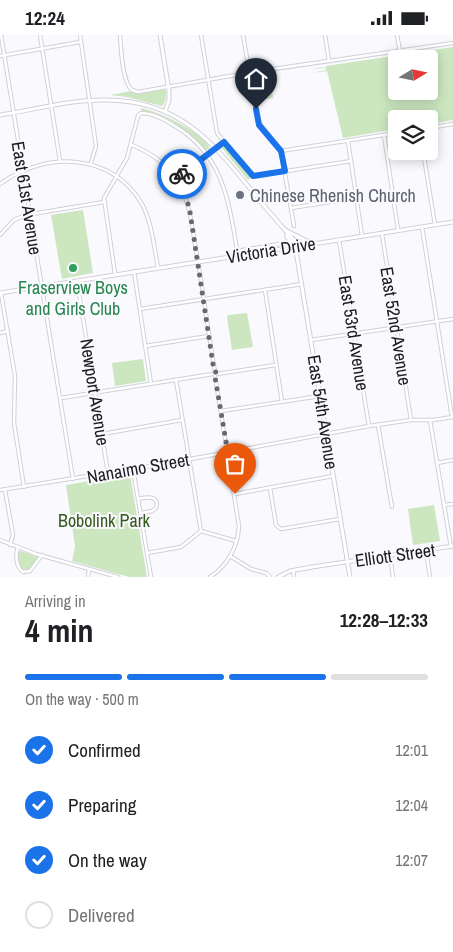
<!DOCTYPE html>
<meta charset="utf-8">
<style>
body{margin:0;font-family:"Archivo Narrow",sans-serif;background:#f6f6f6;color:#202124;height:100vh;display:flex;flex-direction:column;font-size:19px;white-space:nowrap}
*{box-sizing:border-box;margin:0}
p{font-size:16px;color:#757577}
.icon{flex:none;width:28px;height:28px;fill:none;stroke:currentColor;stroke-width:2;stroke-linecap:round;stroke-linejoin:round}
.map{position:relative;height:542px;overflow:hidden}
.drawer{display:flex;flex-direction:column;background:#fff;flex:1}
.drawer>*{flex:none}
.needle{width:32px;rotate:80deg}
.fabs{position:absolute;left:388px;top:15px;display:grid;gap:10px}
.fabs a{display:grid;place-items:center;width:50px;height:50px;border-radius:5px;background:#fff;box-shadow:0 2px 12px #0003;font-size:25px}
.pin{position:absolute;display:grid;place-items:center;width:42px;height:42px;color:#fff;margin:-51px -21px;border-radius:50% 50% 50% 0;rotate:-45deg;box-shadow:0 0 5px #0007}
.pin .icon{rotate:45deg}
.courier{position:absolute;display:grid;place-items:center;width:50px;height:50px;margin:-25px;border:4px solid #1a73e8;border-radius:50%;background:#fff;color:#222;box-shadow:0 1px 6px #0007}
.summary em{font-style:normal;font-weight:700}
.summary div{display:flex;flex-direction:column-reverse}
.summary{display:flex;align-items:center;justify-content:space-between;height:85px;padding:0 25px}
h1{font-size:32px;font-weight:700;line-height:38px}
.bar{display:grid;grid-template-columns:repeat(4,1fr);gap:8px 5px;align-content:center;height:60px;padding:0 25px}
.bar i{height:6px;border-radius:4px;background:#e0e0e0}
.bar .current{background:#1a73e8}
.bar p{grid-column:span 4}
ol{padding:0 25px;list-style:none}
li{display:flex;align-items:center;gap:15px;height:55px}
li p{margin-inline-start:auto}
li .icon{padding:5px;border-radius:50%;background:#1a73e8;color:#fff;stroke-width:4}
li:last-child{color:#757577}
li i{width:28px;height:28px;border:2px solid #e0e0e0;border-radius:50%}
.status{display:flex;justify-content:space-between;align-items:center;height:35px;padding:0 25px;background:#fff;direction:ltr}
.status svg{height:14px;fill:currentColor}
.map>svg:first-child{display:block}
.green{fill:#cce7bf;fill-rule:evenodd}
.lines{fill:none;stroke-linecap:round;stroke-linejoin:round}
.minor-casing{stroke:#d0d0d8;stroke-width:4.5}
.tertiary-casing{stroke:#d0d0d8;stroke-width:5}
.minor{stroke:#fff;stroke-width:2.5}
.tertiary{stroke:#fff;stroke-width:3}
.done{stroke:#69696d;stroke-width:5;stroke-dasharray:0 9}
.route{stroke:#1a73e8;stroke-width:6}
.worship-dot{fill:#6b7280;stroke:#f9f9fe;stroke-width:2}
.leisure-dot{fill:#2e9e5b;stroke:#f9f9fe;stroke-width:2}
.labels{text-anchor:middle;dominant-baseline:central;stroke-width:4;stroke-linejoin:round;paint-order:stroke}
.worship-label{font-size:18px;fill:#5b616d;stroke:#f9f9fe;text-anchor:start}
.street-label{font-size:18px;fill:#1c1c1f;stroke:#f9f9fe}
.leisure-label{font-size:18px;fill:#27864d;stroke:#f9f9fe}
.park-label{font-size:18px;fill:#35591d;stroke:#f9f9fe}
</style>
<div class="status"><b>12:24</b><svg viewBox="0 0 49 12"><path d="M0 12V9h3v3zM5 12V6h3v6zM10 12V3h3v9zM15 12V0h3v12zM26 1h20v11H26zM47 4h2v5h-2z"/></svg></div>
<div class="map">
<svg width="453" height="542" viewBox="0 0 453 542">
<rect width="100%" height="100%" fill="#f9f9fe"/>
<g class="green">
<path d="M453 12V85L429 89V84H396V94L343 103 327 36 311 38 326 35V33L310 34 326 32V31ZM396 24H429V56H396Z"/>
<polygon points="270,41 273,63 261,65 257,43"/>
<path d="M163 54 166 56C166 61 166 68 162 71L127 62 110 60 131 56 139 58Z"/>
<path d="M141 73C157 76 206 98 210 114L206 115C189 98 166 77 141 76Z"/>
<polygon points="223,110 225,111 251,142 248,145 222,113"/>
<polygon points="83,175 93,238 62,244 51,180"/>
<polygon points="247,278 253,312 232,315 227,282 228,280"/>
<polygon points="143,324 146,346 115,351 112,328"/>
<polygon points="130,439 147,542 129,542 72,526 75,511 66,450"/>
<polygon points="434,470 440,506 413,510 408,474"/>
<polygon points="21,516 37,522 38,524 29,534 23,535 20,533 17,518"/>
</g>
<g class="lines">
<defs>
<g id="minor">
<polyline points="1,0 73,444"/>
<polyline points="40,0 60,126"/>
<polyline points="80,0 96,111 91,128"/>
<path d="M120 0C121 13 122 47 132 55L138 57 253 37 453 8"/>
<polyline points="201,0 217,98 251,140 255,141 351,126"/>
<polyline points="243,0 258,86 281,116 294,191"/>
<polyline points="325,0 329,26"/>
<polyline points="397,0 400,16"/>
<polyline points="0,21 80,7"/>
<polyline points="429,93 453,89"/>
<polyline points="384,100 398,195"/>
<polyline points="348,106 362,201"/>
<path d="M132 110C149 117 166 128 177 145 190 166 192 191 196 215 203 255 208 296 215 337"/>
<polyline points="281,116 396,98"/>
<polyline points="423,116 435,190"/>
<polyline points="176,143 224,107"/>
<path d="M0 149C45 116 112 117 142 169 152 188 154 211 158 233"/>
<polyline points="291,173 356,163"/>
<polyline points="422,192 452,382"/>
<polyline points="382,199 411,385"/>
<polyline points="0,200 14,185 26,180 104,167"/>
<polyline points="339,205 369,391"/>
<polyline points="237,216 279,209"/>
<polyline points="134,236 151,349"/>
<path d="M115 239 104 163 127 123 138 81 141 78C152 78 164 84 173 90 224 119 229 168 238 220"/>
<polyline points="77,246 108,438"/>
<polyline points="265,255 282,367"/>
<polyline points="1,258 15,341 14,388 24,452"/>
<polyline points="140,274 302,249"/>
<polyline points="0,298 8,296"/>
<polyline points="311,305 453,284"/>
<polyline points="145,311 209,301"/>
<polyline points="217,339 276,330"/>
<polyline points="176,345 201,496"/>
<polyline points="61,363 213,339"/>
<polyline points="221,376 320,361"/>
<polyline points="430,385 451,512"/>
<polyline points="378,390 392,472"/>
<polyline points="102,399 182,385"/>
<polyline points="437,428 453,425"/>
<polyline points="133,434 151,542"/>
<polyline points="270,453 276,490 281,494 340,484"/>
<polyline points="0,455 169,428 369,391 411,385 433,385 453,382"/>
<polyline points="5,455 13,500 10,510"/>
<polyline points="235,459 333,441"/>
<path d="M138 464C147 462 160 460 156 473L152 476 141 478"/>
<polyline points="444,470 453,469"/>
<polyline points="0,505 36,519 118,542"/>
<path d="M18 513C15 520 16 532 23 537L30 536 42 520"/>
<polyline points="426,516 430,542"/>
<polyline points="147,518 181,512 201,496 236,506"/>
<polyline points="230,521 251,534 266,538 270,542"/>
<polyline points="390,521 393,542"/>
<polyline points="293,536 294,542"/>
<polyline points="88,542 89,534"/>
<path d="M210 542C227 531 238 512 239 491L215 341"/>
</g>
<g id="tertiary">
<polyline points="160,0 169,56 169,65 165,77"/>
<path d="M0 80C33 75 69 65 102 65 178 63 213 107 256 161 268 176 281 190 293 204L296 216 350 542"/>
<polyline points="285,195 311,208"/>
<polyline points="287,199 287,202 295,211"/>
<polyline points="0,258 453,187"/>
<polyline points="278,542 290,536 312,532 453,511"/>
</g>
</defs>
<use href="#minor" class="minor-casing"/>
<use href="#tertiary" class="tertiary-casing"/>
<use href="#minor" class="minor"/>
<use href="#tertiary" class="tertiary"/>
</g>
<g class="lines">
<polyline class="done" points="182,139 176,143 187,165 190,177 214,336 217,338 215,342 235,459"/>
<polyline class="route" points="182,139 224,107 253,141 285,136 281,116 259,90 256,74"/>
</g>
<circle class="worship-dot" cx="240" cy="160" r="5"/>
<circle class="leisure-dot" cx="73" cy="233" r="5"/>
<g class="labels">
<g class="worship-label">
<text x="250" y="160">Chinese Rhenish Church</text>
</g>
<g class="street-label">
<text transform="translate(27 163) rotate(81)">East 61st Avenue</text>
<text transform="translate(271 215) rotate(-9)">Victoria Drive</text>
<text transform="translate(396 291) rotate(81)">East 52nd Avenue</text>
<text transform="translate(354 298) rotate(81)">East 53rd Avenue</text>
<text transform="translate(95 357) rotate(81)">Newport Avenue</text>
<text transform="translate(323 377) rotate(81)">East 54th Avenue</text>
<text transform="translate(138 433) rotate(-10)">Nanaimo Street</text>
<text transform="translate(395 520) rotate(-8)">Elliott Street</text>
</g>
<g class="leisure-label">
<text x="73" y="252">Fraserview Boys<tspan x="73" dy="21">and Girls Club</tspan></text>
</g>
<g class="park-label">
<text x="104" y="485">Bobolink Park</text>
</g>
</g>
</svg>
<div class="fabs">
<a><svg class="needle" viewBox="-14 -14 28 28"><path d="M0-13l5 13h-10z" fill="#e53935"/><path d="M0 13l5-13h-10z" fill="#757577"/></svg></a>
<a><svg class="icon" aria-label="layers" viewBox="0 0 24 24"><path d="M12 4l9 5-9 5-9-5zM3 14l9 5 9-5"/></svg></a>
</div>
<div class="pin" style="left:235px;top:459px;background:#ea580c"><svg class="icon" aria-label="bag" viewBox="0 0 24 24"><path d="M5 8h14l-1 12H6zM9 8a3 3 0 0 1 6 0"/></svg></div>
<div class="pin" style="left:256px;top:74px;background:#1f2937"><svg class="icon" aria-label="home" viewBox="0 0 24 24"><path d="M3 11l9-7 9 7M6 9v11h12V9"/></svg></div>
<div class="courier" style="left:182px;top:139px"><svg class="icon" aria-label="bike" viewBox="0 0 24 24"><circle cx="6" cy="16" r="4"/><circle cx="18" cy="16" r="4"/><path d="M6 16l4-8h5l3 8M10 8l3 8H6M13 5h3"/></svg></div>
</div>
<section class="drawer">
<div class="summary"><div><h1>4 min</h1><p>Arriving in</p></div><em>12:28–12:33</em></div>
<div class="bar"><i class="current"></i><i class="current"></i><i class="current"></i><i></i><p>On the way · 500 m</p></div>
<ol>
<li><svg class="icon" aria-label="check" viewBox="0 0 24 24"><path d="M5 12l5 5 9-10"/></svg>Confirmed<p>12:01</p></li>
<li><svg class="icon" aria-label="check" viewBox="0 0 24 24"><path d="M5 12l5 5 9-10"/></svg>Preparing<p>12:04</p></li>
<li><svg class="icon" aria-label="check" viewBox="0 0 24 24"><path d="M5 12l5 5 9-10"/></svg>On the way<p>12:07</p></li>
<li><i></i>Delivered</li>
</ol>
</section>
